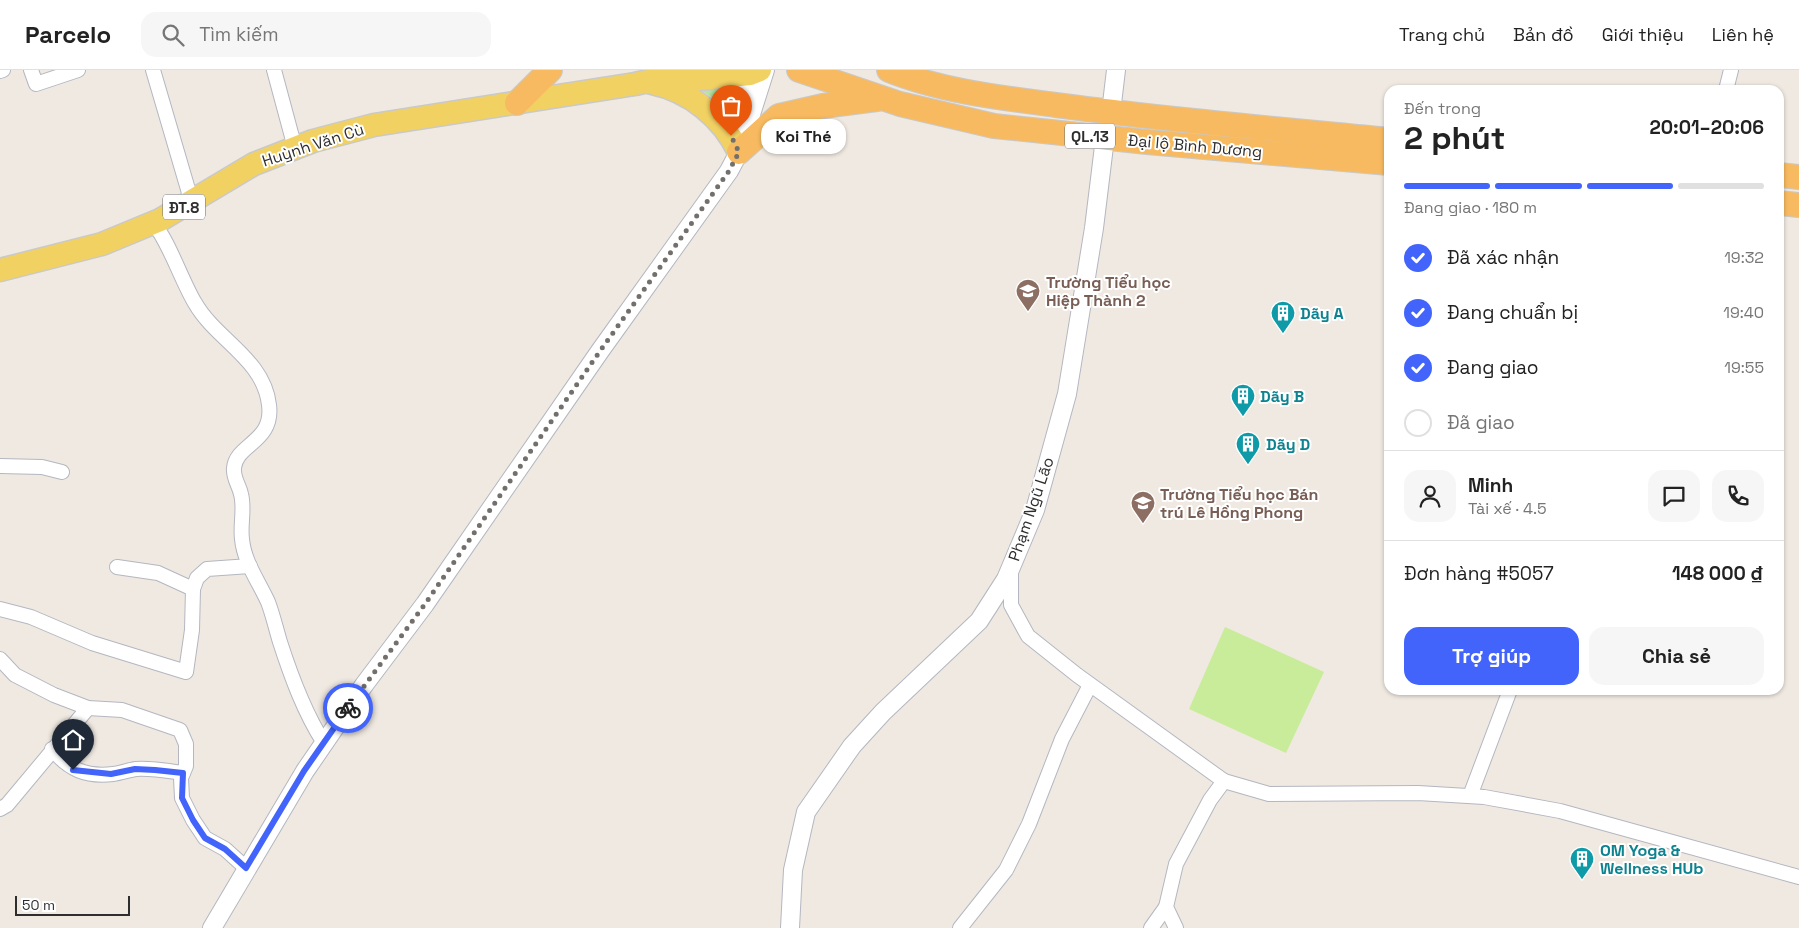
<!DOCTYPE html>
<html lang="vi">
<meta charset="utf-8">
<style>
body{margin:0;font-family:"Space Grotesk",sans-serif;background:#f6f6f6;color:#222;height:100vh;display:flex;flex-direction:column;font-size:19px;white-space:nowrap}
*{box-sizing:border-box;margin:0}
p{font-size:16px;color:#767676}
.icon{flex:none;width:28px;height:28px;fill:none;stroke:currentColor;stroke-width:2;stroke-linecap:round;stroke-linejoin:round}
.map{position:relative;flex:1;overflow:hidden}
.drawer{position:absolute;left:1384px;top:15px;width:400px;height:610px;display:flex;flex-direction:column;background:#fff;border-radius:15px;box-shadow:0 1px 4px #0004}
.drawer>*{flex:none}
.scale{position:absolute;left:15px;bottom:12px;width:115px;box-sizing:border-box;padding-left:5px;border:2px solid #2e2e2e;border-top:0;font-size:14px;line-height:18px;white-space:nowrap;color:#2e2e2e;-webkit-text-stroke:4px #fff;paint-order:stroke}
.pin{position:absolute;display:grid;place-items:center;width:42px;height:42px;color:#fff;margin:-51px -21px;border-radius:50% 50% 50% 0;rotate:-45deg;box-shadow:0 0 5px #0007}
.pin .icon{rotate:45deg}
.courier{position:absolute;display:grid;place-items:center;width:50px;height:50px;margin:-25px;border:4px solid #4264fb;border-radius:50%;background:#fff;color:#222;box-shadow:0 1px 6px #0007}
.bubble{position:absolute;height:35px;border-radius:15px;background:#fff;box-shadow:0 1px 4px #0004;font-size:16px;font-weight:700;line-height:35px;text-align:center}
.headline em{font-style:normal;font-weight:700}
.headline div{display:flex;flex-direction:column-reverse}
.headline{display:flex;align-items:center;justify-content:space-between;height:85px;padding:0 20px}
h1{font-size:32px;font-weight:700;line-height:38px}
.bar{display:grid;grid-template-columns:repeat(4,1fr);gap:8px 5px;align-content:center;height:60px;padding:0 20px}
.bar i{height:6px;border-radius:4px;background:#e0e0e0}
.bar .on{background:#4264fb}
.bar p{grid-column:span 4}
.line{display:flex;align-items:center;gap:12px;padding:0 20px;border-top:1px solid #e0e0e0}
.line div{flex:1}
.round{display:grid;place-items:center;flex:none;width:52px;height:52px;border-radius:15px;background:#f6f6f6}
ol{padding:0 20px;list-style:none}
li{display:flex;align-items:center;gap:15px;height:55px}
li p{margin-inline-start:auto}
li .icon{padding:5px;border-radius:50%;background:#4264fb;color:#fff;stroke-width:4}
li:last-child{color:#767676}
li i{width:28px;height:28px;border:2px solid #e0e0e0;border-radius:50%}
.cta{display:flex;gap:10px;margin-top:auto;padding:10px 20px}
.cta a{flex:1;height:58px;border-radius:15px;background:#4264fb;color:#fff;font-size:20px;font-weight:700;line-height:58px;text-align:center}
.cta a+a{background:#f6f6f6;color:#222}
header{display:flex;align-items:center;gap:30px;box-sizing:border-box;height:70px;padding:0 25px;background:#fff;border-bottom:1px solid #e0e0e0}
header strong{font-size:24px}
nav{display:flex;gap:28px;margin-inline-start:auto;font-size:18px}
.search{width:350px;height:45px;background:#f6f6f6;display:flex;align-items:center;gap:12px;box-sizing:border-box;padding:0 18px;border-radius:15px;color:#767676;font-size:19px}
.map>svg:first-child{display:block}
.grass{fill:#b6e59e}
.pitch{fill:#c9ec9a}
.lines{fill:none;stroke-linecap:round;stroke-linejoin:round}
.minor-casing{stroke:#b4b7c1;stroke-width:16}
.tertiary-casing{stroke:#b4b7c1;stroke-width:20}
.primary-casing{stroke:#c9c9c9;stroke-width:25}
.trunk-casing{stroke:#c9c9c9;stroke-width:26}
.minor{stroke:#fff;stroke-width:14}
.tertiary{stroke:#fff;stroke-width:18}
.primary{stroke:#f2d163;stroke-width:22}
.trunk{stroke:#f8ba60;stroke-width:24}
.done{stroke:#726f6d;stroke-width:5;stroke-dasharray:0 9}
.route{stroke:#4264fb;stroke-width:6}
.labels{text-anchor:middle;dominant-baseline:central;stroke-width:4;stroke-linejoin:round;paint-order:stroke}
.shield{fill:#fff;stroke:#6d6d6d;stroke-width:1}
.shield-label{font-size:15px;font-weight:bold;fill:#2e2e2e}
.street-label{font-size:16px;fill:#2e2e2e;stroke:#fff}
.education-label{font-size:16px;font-weight:bold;fill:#785e54;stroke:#fff;text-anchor:start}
.culture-label{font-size:16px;font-weight:bold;fill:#0d838f;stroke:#fff;text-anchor:start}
</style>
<header>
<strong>Parcelo</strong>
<div class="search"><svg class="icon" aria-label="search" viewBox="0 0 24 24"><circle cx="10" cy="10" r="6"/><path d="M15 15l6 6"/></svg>Tìm kiếm</div>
<nav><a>Trang chủ</a><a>Bản đồ</a><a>Giới thiệu</a><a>Liên hệ</a></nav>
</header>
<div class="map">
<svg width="1799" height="858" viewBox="0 0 1799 858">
<rect width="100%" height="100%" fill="#efe9e1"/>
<path class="grass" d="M715 18C726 21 733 29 732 41L701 20Z"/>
<polygon class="pitch" points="1225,557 1324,602 1286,683 1189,639"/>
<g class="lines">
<defs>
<g id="minor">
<polyline points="31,0 36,14 78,0"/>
<polyline points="153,0 192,133"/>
<polyline points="274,0 295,78"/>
<polyline points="0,1 3,0"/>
<polyline points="1726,20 1731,0"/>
<path d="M153 153C168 169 182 212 195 233 216 270 264 289 269 335 274 372 236 374 234 398 233 408 239 415 241 424 245 439 240 454 242 469 244 492 259 512 268 532 273 545 276 559 280 572 291 606 304 642 324 673"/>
<polyline points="0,396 42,397 62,402"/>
<polyline points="117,497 158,503 193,519"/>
<polyline points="1011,500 1011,535 1028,566 1077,605 1224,711 1210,730 1176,794 1166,837 1176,858"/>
<polyline points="0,539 31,547 92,573 186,602 192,560 193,519 197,508 207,499 250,496"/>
<polyline points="0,589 15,605 54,625 88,638 122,640 180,660 186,674 186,696 181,708 182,728 193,750 205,768 225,779 246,798"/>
<path d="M52 679C69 700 86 707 113 704 121 703 129 700 136 699 152 698 168 701 183 703"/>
<polyline points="1224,711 1269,724 1418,723 1484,727 1560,741 1799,807"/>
<polyline points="1470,726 1510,620"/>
<polyline points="0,739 7,735 88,638"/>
<polyline points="960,858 1006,800 1029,754 1062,669 1090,615"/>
<polyline points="1151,858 1166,837"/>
</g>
<g id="tertiary">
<polyline points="1111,42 1116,0"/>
<polyline points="744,47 745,0"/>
<polyline points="212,858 305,701 364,615 425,534 600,281 729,101 739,82 765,0"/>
<polyline points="790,858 793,800 806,742 852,676 883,642 979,551 1006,509 1035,440 1067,324 1094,158 1105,68"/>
</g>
<g id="primary">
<polyline points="680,11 750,4 760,0"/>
<path d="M652 13C690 21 722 47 739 82"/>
<polyline points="0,200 102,174 160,150 254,94 313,71 374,55 635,14 697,0"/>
</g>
<g id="trunk">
<polyline points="799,0 900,34 994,56 1147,72 1389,93"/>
<path d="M889 0C940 21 1002 28 1056 35 1167 50 1278 59 1389 70"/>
<polyline points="517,33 550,0"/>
<polyline points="739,82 779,46 823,36 877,29"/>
<polyline points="1779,105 1799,107"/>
<polyline points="1779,133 1799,135"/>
</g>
</defs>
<use href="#minor" class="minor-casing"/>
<use href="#tertiary" class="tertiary-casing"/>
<use href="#primary" class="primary-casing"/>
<use href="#trunk" class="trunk-casing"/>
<use href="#minor" class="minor"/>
<use href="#tertiary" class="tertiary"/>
<use href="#primary" class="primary"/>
<use href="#trunk" class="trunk"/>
</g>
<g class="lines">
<polyline class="done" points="348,638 425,534 600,281 729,101 739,82 731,66"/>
<polyline class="route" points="73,700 111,704 135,699 155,700 183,703 182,728 193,750 205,768 225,779 246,798 304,701 348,638"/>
</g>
<defs>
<symbol id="school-pin" viewBox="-11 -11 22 30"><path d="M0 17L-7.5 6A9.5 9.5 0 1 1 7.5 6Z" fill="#8d6e63" stroke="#fff"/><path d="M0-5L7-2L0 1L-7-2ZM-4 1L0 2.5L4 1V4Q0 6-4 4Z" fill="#fff"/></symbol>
<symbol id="building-pin" viewBox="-11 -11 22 30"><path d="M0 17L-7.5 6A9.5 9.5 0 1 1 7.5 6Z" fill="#0f9aa8" stroke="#fff"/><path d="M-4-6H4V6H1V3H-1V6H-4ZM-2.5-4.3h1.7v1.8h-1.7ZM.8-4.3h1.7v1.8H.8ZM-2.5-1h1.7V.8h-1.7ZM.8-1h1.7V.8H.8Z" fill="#fff"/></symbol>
</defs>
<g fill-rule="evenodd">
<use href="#school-pin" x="1014" y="207" width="28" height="38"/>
<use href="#building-pin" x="1269" y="229" width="28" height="38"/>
<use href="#building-pin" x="1229" y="312" width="28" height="38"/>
<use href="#building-pin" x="1234" y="360" width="28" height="38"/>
<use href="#school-pin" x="1129" y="419" width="28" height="38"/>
<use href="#building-pin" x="1568" y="775" width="28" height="38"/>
</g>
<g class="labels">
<g class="shield">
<rect x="1065" y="53.5" width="50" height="25" rx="4"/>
<rect x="163" y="124.5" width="42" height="25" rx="4"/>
</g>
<g class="shield-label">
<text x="1090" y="66">QL.13</text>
<text x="184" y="137">ĐT.8</text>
</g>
<g class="street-label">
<text transform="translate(313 75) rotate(-18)">Huỳnh Văn Cù</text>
<text transform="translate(1195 76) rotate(5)">Đại lộ Bình Dương</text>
<text transform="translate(1031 439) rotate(-71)">Phạm Ngũ Lão</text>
</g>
<g class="education-label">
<text x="1046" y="212">Trường Tiểu học<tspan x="1046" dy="18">Hiệp Thành 2</tspan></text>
<text x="1160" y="424">Trường Tiểu học Bán<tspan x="1160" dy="18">trú Lê Hồng Phong</tspan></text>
</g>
<g class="culture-label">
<text x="1300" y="243">Dãy A</text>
<text x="1260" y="326">Dãy B</text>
<text x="1266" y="374">Dãy D</text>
<text x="1600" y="780">OM Yoga &amp;<tspan x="1600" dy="18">Wellness HUb</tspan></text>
</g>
</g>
</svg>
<div class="scale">50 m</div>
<div class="pin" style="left:731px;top:66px;background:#ea580c"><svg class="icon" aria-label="bag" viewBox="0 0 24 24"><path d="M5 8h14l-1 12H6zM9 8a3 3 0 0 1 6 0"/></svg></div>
<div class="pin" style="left:73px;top:700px;background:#1f2937"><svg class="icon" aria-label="home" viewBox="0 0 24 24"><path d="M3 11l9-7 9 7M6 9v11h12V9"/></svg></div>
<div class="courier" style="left:348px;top:638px"><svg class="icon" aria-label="bike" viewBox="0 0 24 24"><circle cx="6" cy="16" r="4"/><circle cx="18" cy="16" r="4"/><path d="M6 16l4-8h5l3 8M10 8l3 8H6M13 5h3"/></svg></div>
<div class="bubble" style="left:761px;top:49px;width:85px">Koi Thé</div>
<section class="drawer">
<div class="headline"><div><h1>2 phút</h1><p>Đến trong</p></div><em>20:01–20:06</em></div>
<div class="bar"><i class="on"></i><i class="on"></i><i class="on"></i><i></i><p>Đang giao · 180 m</p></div>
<ol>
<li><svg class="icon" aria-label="check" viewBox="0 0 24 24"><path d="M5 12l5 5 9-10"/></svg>Đã xác nhận<p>19:32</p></li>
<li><svg class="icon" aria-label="check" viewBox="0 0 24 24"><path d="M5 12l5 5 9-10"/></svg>Đang chuẩn bị<p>19:40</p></li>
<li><svg class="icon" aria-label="check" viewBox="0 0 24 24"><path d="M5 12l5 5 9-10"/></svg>Đang giao<p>19:55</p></li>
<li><i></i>Đã giao</li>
</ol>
<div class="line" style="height:90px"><a class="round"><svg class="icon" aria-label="person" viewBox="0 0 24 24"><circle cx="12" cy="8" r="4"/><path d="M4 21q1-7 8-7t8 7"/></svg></a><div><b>Minh</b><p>Tài xế · 4.5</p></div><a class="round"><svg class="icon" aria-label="chat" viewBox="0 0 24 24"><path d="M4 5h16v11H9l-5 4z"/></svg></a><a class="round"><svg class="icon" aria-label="phone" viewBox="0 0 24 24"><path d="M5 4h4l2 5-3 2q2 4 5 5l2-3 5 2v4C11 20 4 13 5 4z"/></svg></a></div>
<div class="line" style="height:65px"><div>Đơn hàng #5057</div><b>148 000 ₫</b></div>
<div class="cta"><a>Trợ giúp</a><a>Chia sẻ</a></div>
</section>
</div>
